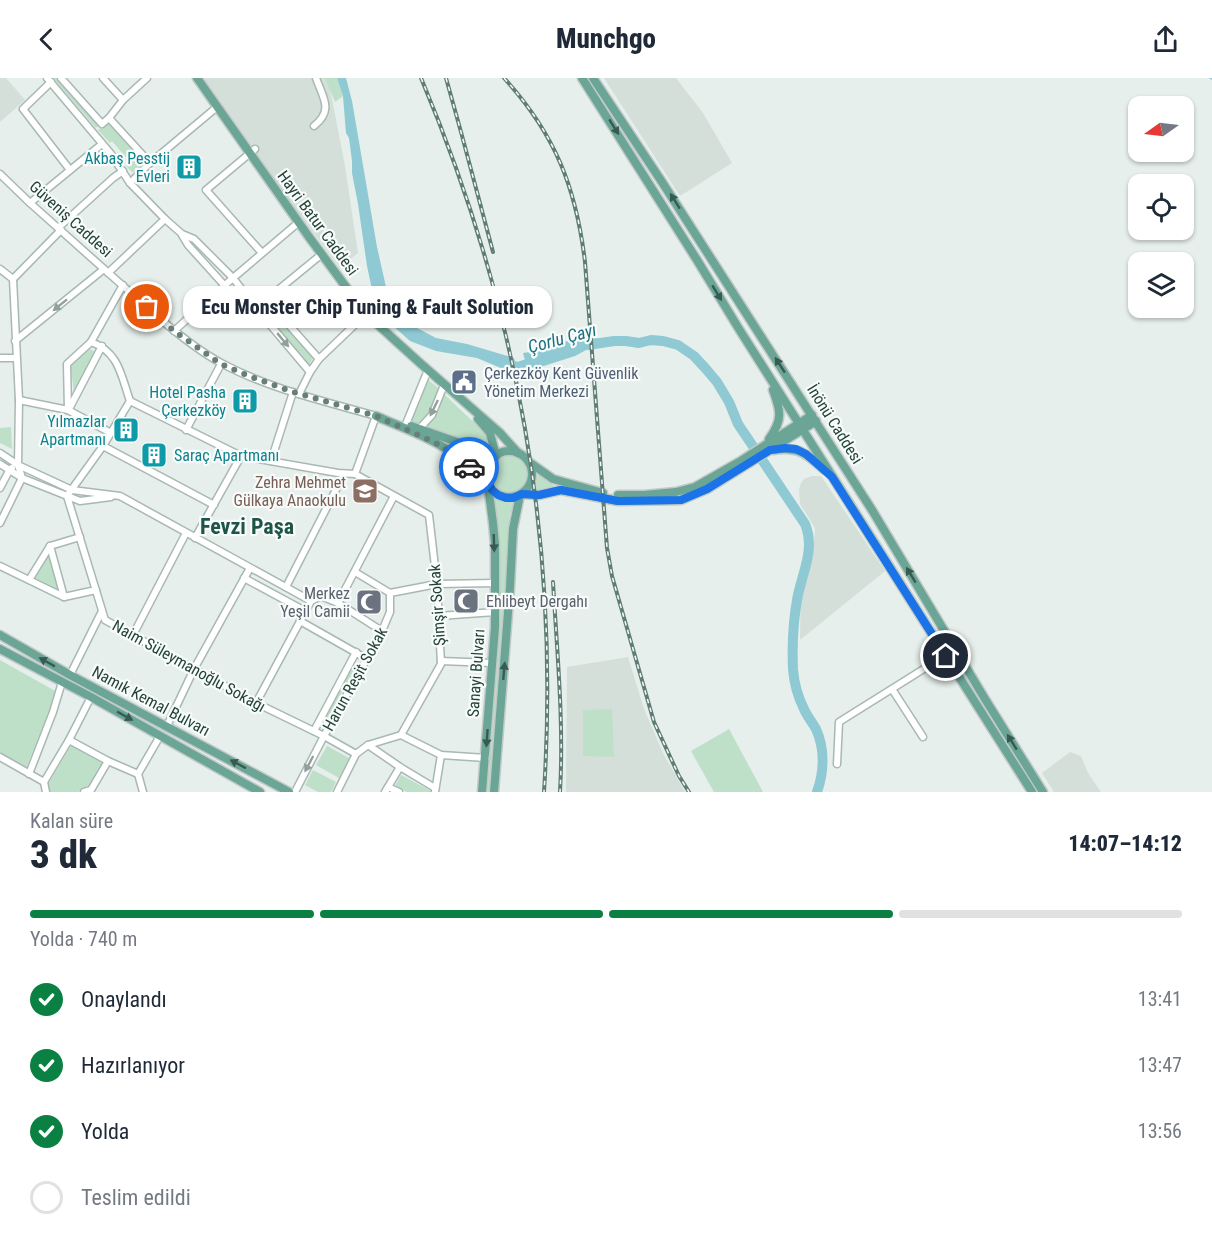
<!DOCTYPE html>
<html lang="tr">
<meta charset="utf-8">
<style>
body{margin:0;font-family:"Roboto Condensed",sans-serif;background:#f6f6f7;color:#1f2937;height:100vh;display:flex;flex-direction:column;font-size:22px;white-space:nowrap}
*{box-sizing:border-box;margin:0}
p{font-size:20px;color:#747a83}
.icon{flex:none;width:33px;height:33px;fill:none;stroke:currentColor;stroke-width:2;stroke-linecap:round;stroke-linejoin:round}
.map{position:relative;height:714px;overflow:hidden}
.drawer{display:flex;flex-direction:column;background:#fff;flex:1}
.drawer>*{flex:none}
.needle{width:39px;rotate:256deg}
.fabs{position:absolute;left:1128px;top:18px;display:grid;gap:12px}
.fabs a{display:grid;place-items:center;width:66px;height:66px;border-radius:12px;background:#fff;box-shadow:0 2px 4px #0004;font-size:30px}
.pin{position:absolute;display:grid;place-items:center;width:51px;height:51px;color:#fff;margin:-26px;border:3px solid #fff;border-radius:50%;box-shadow:0 2px 6px #0007}
.courier{position:absolute;display:grid;place-items:center;width:60px;height:60px;margin:-30px;border:4px solid #1a73e8;border-radius:50%;background:#fff;color:#222;box-shadow:0 2px 8px #0007}
.bubble{position:absolute;height:42px;border-radius:18px;background:#fff;box-shadow:0 2px 4px #0004;font-size:20px;font-weight:800;line-height:42px;text-align:center}
.head em{font-style:normal;font-weight:800}
.head div{display:flex;flex-direction:column-reverse}
.head{display:flex;align-items:center;justify-content:space-between;height:102px;padding:0 30px}
h1{font-size:39px;font-weight:800;line-height:45px}
.bar{display:grid;grid-template-columns:repeat(4,1fr);gap:9px 6px;align-content:center;height:72px;padding:0 30px}
.bar i{height:8px;border-radius:4px;background:#e0e1e3}
.bar .selected{background:#0b8043}
.bar p{grid-column:span 4}
ol{padding:0 30px;list-style:none}
li{display:flex;align-items:center;gap:18px;height:66px}
li p{margin-inline-start:auto}
li .icon{padding:6px;border-radius:50%;background:#0b8043;color:#fff;stroke-width:4}
li:last-child{color:#747a83}
li i{width:33px;height:33px;border:3px solid #e0e1e3;border-radius:50%}
header{display:flex;justify-content:space-between;align-items:center;height:78px;padding:0 30px;background:#fff;font-size:27px;font-weight:800}
.map>svg:first-child{display:block}
.built{fill:#d4dfda}
.green{fill:#bfe0c8}
.water{fill:#8ec9d4}
.lines{fill:none;stroke-linecap:round;stroke-linejoin:round}
.stream{stroke:#8ec9d4;stroke-width:1.5}
.river{stroke:#8ec9d4;stroke-width:10}
.minor-casing{stroke:#a8b8b2;stroke-width:9}
.major-casing{stroke:#c2cac8;stroke-width:11}
.minor{stroke:#fff;stroke-width:6}
.major{stroke:#6aa596;stroke-width:8}
.rail-casing{stroke:#5f7d75;stroke-width:4}
.rail{stroke:#f7fbf9;stroke-width:1.5;stroke-dasharray:4.5;stroke-linecap:butt}
.oneway{fill:#365b51}
.oneway2{fill:#92a09c}
.done{stroke:#687f78;stroke-width:6;stroke-dasharray:0 10.8}
.route{stroke:#1a73e8;stroke-width:8}
.labels{text-anchor:middle;dominant-baseline:central;stroke-width:4.5;stroke-linejoin:round;paint-order:stroke}
.culture-label{font-size:16px;fill:#0d838f;stroke:#f7fbf9;text-anchor:end}
.street-label{font-size:16px;fill:#24423a;stroke:#f7fbf9}
.service-label{font-size:16px;fill:#4e5e75;stroke:#f7fbf9;text-anchor:start}
.education-label{font-size:16px;fill:#785e54;stroke:#f7fbf9;text-anchor:end}
.worship-label{font-size:16px;fill:#5b616d;stroke:#f7fbf9;text-anchor:end}
.water-label{font-size:18px;font-style:italic;fill:#1c6f80;stroke:#f7fbf9}
.district-label{font-size:22px;font-weight:bold;fill:#1f5548;stroke:#f7fbf9}
</style>
<header><svg class="icon" aria-label="back" viewBox="0 0 24 24"><path d="M15 5l-7 7 7 7"/></svg>Munchgo<svg class="icon" aria-label="share" viewBox="0 0 24 24"><path d="M12 15V3M7 8l5-5 5 5M5 13v7h14v-7"/></svg></header>
<div class="map">
<svg width="1212" height="714" viewBox="0 0 1212 714">
<rect width="100%" height="100%" fill="#e6efeb"/>
<g class="built">
<polygon points="0,0 6,0 25,22 0,44"/>
<polygon points="202,0 328,0 345,88 358,175 340,190 246,64"/>
<polygon points="604,0 676,0 703,35 732,85 680,118"/>
<polygon points="812,398 821,398 885,493 800,562 801,492 814,463 815,450 800,426 799,411 801,405 804,401"/>
<polygon points="628,579 644,631 663,675 685,714 566,714 567,589"/>
<polygon points="1070,674 1081,678 1088,695 1101,714 1054,714 1042,695"/>
</g>
<g class="green">
<polygon points="53,0 57,0 99,47 96,50"/>
<polygon points="325,0 337,0 343,18 335,24"/>
<polygon points="106,45 110,45 146,86 136,94 132,94 126,88 130,84 112,63 110,65 98,52"/>
<polygon points="262,233 276,240 311,276 313,280 309,287 304,283 261,234"/>
<polygon points="90,271 96,274 74,316 71,290 72,286"/>
<polygon points="426,300 438,310 431,334 417,347 410,344"/>
<polygon points="444,316 485,355 489,360 489,369 487,370 426,349 438,335"/>
<polygon points="11,349 12,371 0,365 0,350"/>
<polygon points="449,366 488,378 482,390 481,396"/>
<circle cx="509" cy="396" r="18"/>
<polygon points="538,394 555,409 532,414 537,403"/>
<path d="M491 416C498 424 504 425 514 424L510 436 509 448 490 714H487L497 548 498 484 497 445Z"/>
<polygon points="49,473 59,513 35,500"/>
<polygon points="0,582 57,614 26,690 0,675"/>
<polygon points="354,587 356,589 324,647 322,646"/>
<polygon points="612,631 614,679 583,678 583,632"/>
<polygon points="729,651 763,714 714,714 691,673"/>
<polygon points="72,666 104,684 89,710 77,714 48,714 46,710"/>
<polygon points="327,668 349,680 339,700 316,687"/>
<polygon points="313,692 336,704 331,714 318,714 305,707"/>
<polygon points="401,697 431,713 431,714 407,714 395,708"/>
</g>
<g class="water">
<polygon points="337,0 346,0 352,23 377,169 386,209 396,229 415,249 436,260 467,266 514,280 516,287 513,295 477,280 436,273 410,263 391,246 374,221 367,188 358,126 352,95 352,83 349,60 346,55 343,18"/>
<polygon points="583,258 600,261 601,262 600,266 597,266 575,278 528,293 523,275 537,273"/>
</g>
<g class="lines">
<polyline class="stream" points="1210,0 1212,1"/>
<g class="river">
<path d="M588 267 614 263H626L639 265 651 262 663 263 678 267 694 278 706 291 717 304 729 324 738 346 805 446C816 472 801 497 797 522 793 545 792 568 793 591 794 605 798 619 804 631 807 638 812 644 816 651 825 671 824 694 817 714"/>
<polyline points="502,285 518,289 539,282"/>
</g>
<defs>
<g id="minor">
<polyline points="47,0 111,76 130,105 165,141 108,195"/>
<polyline points="61,0 102,46 109,40 123,22 147,0"/>
<polyline points="103,0 123,22"/>
<polyline points="51,4 23,31 70,92"/>
<polyline points="109,40 150,85"/>
<path d="M314 48C334 32 323 20 316 0"/>
<polyline points="255,71 206,112 262,175"/>
<path d="M0 96 30 125 159 240C179 257 200 274 223 286 270 311 324 323 376 338L355 396"/>
<polyline points="130,105 150,85 217,29"/>
<polyline points="30,125 102,66"/>
<polyline points="165,141 182,156 194,161 233,200 256,230 310,294"/>
<polyline points="58,150 113,100 123,93"/>
<polyline points="182,157 188,167 225,208"/>
<polyline points="0,191 13,201 19,322 18,387 22,400 0,445"/>
<polyline points="13,201 61,152"/>
<polyline points="261,226 281,238 319,281"/>
<polyline points="256,230 322,176"/>
<polyline points="174,253 233,200 299,144"/>
<polyline points="15,263 104,191"/>
<polyline points="91,264 123,207"/>
<polyline points="0,280 16,280"/>
<polyline points="299,316 310,294 319,281 366,236"/>
<polyline points="19,322 68,332 111,355"/>
<polyline points="130,323 241,378 338,395 355,396 429,437 437,506 441,586 401,657 368,667 356,676 337,714"/>
<polyline points="130,323 103,368 67,418 105,542 256,625 324,658 356,676"/>
<polyline points="69,331 102,268"/>
<path d="M68 332 67 286 91 264C119 274 121 297 130 323"/>
<polyline points="406,346 428,292"/>
<polyline points="419,351 432,337 444,307"/>
<polyline points="186,352 221,286"/>
<polyline points="103,368 214,427"/>
<polyline points="0,375 18,387 72,412 120,418 311,523 321,518 338,525 382,553"/>
<polyline points="271,383 293,314"/>
<polyline points="0,386 22,400 80,423 111,419"/>
<polyline points="0,410 10,391 12,390"/>
<polyline points="80,459 50,468 64,519 96,512"/>
<polyline points="195,460 241,378"/>
<polyline points="0,488 64,519"/>
<polyline points="355,494 390,515"/>
<polyline points="244,500 305,533"/>
<polyline points="29,502 50,468"/>
<polyline points="286,509 344,396"/>
<polyline points="338,525 394,418"/>
<polyline points="439,538 495,534"/>
<polyline points="300,543 367,581"/>
<polyline points="133,557 186,455"/>
<polyline points="441,583 492,585"/>
<polyline points="70,597 102,533"/>
<polyline points="892,611 923,659"/>
<polyline points="256,625 311,523"/>
<polyline points="167,648 194,591 250,490"/>
<polyline points="314,653 356,574"/>
<polyline points="401,657 441,677 486,680"/>
<polyline points="69,662 108,683 138,696"/>
<polyline points="368,667 400,689 435,710"/>
<polyline points="0,679 44,704 46,714"/>
<polyline points="837,686 839,644 946,577"/>
<polyline points="29,696 53,634 62,604"/>
<polyline points="44,704 69,662 91,619"/>
<polyline points="388,709 399,714"/>
<polyline points="84,714 91,712 108,683"/>
<polyline points="143,714 138,696 160,658"/>
<polyline points="295,714 324,658 382,553 390,534 390,515 437,506 495,505"/>
<polyline points="385,714 400,689"/>
<polyline points="435,714 441,677"/>
</g>
<g id="major">
<polyline points="197,0 309,159 366,236 420,285 500,355 518,375"/>
<polyline points="582,0 697,182 739,251 1032,714"/>
<polyline points="593,0 662,104 872,432 985,621 1043,714"/>
<path d="M376 338C400 349 426 357 448 372 462 381 471 394 486 400"/>
<polyline points="478,341 490,355 496,378"/>
<polyline points="411,348 486,374 494,379"/>
<path d="M769 361C783 342 781 333 773 312"/>
<path d="M773 372C799 368 807 376 825 392"/>
<circle cx="509" cy="396" r="23"/>
<polyline points="529,384 553,401 603,415"/>
<polyline points="522,416 539,417 561,412 618,423 681,422 707,411 816,343"/>
<polyline points="618,417 644,417 676,414 695,409 739,384 812,337"/>
<polyline points="0,557 70,597 289,714"/>
<polyline points="0,571 91,619 260,714"/>
<polyline points="482,714 495,549 495,466 493,445 489,415 489,407"/>
<polyline points="494,714 510,509 513,451 520,417"/>
</g>
</defs>
<use href="#minor" class="minor-casing"/>
<use href="#major" class="major-casing"/>
<use href="#minor" class="minor"/>
<use href="#major" class="major"/>
<defs>
<g id="rail">
<path d="M421 0C518 230 560 465 544 714"/>
<polyline points="446,0 461,54 493,174"/>
<path d="M504 0C555 56 576 109 585 184L607 470 612 498 654 644 679 698 689 714"/>
<path d="M553 504C557 574 564 644 560 714"/>
</g>
</defs>
<use href="#rail" class="rail-casing"/>
<use href="#rail" class="rail"/>
</g>
<defs><path id="oneway-solid" d="M-6-.8H1V-3.2L6.5 0L1 3.2V.8H-6Z" transform="scale(1.5)"/></defs>
<g class="oneway">
<use href="#oneway-solid" transform="translate(614 49) rotate(58)"/>
<use href="#oneway-solid" transform="translate(675 123) rotate(-122)"/>
<use href="#oneway-solid" transform="translate(717 215) rotate(59)"/>
<use href="#oneway-solid" transform="translate(780 287) rotate(-123)"/>
<use href="#oneway-solid" transform="translate(494 465) rotate(88)"/>
<use href="#oneway-solid" transform="translate(911 497) rotate(-121)"/>
<use href="#oneway-solid" transform="translate(47 584) rotate(-151)"/>
<use href="#oneway-solid" transform="translate(504 593) rotate(-85)"/>
<use href="#oneway-solid" transform="translate(125 638) rotate(29)"/>
<use href="#oneway-solid" transform="translate(487 660) rotate(94)"/>
<use href="#oneway-solid" transform="translate(1012 664) rotate(-122)"/>
<use href="#oneway-solid" transform="translate(238 686) rotate(-152)"/>
</g>
<g class="oneway2">
<use href="#oneway-solid" transform="translate(60 227) rotate(141)"/>
<use href="#oneway-solid" transform="translate(283 262) rotate(50)"/>
<use href="#oneway-solid" transform="translate(434 330) rotate(116)"/>
<use href="#oneway-solid" transform="translate(309 686) rotate(118)"/>
</g>
<g class="lines">
<polyline class="done" points="147,229 174,253 221,286 249,298 293,314 376,338 434,364 449,373 469,389"/>
<polyline class="route" points="469,389 479,397 486,400 492,412 498,417 506,420 513,420 522,416 539,417 561,412 618,423 681,422 707,411 770,372 785,370 796,371 806,376 832,399 946,578"/>
</g>
<defs>
<symbol id="building-square" viewBox="-11 -11 22 22"><rect x="-9" y="-9" width="18" height="18" rx="4" fill="#0f9aa8" stroke="#f7fbf9"/><path d="M-4-6H4V6H1V3H-1V6H-4ZM-2.5-4.3h1.7v1.8h-1.7ZM.8-4.3h1.7v1.8H.8ZM-2.5-1h1.7V.8h-1.7ZM.8-1h1.7V.8H.8Z" fill="#fff"/></symbol>
<symbol id="civic-square" viewBox="-11 -11 22 22"><rect x="-9" y="-9" width="18" height="18" rx="4" fill="#5c6f8a" stroke="#f7fbf9"/><path d="M-.6-6.5H3V-4.5H.6V-3L4-1V1h2V6H-6V1h2V-1L-.6-3ZM-1.2 2.5V6h2.4V2.5Z" fill="#fff"/></symbol>
<symbol id="school-square" viewBox="-11 -11 22 22"><rect x="-9" y="-9" width="18" height="18" rx="4" fill="#8d6e63" stroke="#f7fbf9"/><path d="M0-5L7-2L0 1L-7-2ZM-4 1L0 2.5L4 1V4Q0 6-4 4Z" fill="#fff"/></symbol>
<symbol id="mosque-square" viewBox="-11 -11 22 22"><rect x="-9" y="-9" width="18" height="18" rx="4" fill="#6b7280" stroke="#f7fbf9"/><path d="M3.5-4.9A6 6 0 1 0 3.5 4.9A5 5 0 1 1 3.5-4.9Z" fill="#fff"/></symbol>
</defs>
<g fill-rule="evenodd">
<use href="#building-square" x="174" y="74" width="30" height="30"/>
<use href="#civic-square" x="449" y="289" width="30" height="30"/>
<use href="#building-square" x="230" y="308" width="30" height="30"/>
<use href="#building-square" x="111" y="337" width="30" height="30"/>
<use href="#building-square" x="139" y="362" width="30" height="30"/>
<use href="#school-square" x="350" y="398" width="30" height="30"/>
<use href="#mosque-square" x="451" y="508" width="30" height="30"/>
<use href="#mosque-square" x="354" y="509" width="30" height="30"/>
</g>
<g class="labels">
<g class="culture-label">
<text x="170" y="80">Akbaş Pesstij<tspan x="170" dy="18">Evleri</tspan></text>
<text x="226" y="314">Hotel Pasha<tspan x="226" dy="18">Çerkezköy</tspan></text>
<text x="106" y="343">Yılmazlar<tspan x="106" dy="18">Apartmanı</tspan></text>
<text x="174" y="377" text-anchor="start">Saraç Apartmanı</text>
</g>
<g class="street-label">
<text transform="translate(71 141) rotate(42)">Güveniş Caddesi</text>
<text transform="translate(318 145) rotate(54)">Hayri Batur Caddesi</text>
<text transform="translate(835 346) rotate(58)">İnönü Caddesi</text>
<text transform="translate(437 527) rotate(-94)">Şimşir Sokak</text>
<text transform="translate(189 588) rotate(29)">Naim Süleymanoğlu Sokağı</text>
<text transform="translate(476 595) rotate(-86)">Sanayi Bulvarı</text>
<text transform="translate(355 601) rotate(-61)">Harun Reşit Sokak</text>
<text transform="translate(151 623) rotate(28)">Namık Kemal Bulvarı</text>
</g>
<g class="service-label">
<text x="484" y="295">Çerkezköy Kent Güvenlik<tspan x="484" dy="18">Yönetim Merkezi</tspan></text>
</g>
<g class="education-label">
<text x="346" y="404">Zehra Mehmet<tspan x="346" dy="18">Gülkaya Anaokulu</tspan></text>
</g>
<g class="worship-label">
<text x="350" y="515">Merkez<tspan x="350" dy="18">Yeşil Camii</tspan></text>
<text x="486" y="523" text-anchor="start">Ehlibeyt Dergahı</text>
</g>
<g class="water-label">
<text transform="translate(562 260) rotate(-15)">Çorlu Çayı</text>
</g>
<g class="district-label">
<text x="247" y="448">Fevzi Paşa</text>
</g>
</g>
</svg>
<div class="fabs">
<a><svg class="needle" viewBox="-14 -14 28 28"><path d="M0-13l5 13h-10z" fill="#e53935"/><path d="M0 13l5-13h-10z" fill="#747a83"/></svg></a>
<a><svg class="icon" aria-label="locate" viewBox="0 0 24 24"><circle cx="12" cy="12" r="6"/><path d="M12 2v4M12 18v4M2 12h4M18 12h4"/></svg></a>
<a><svg class="icon" aria-label="layers" viewBox="0 0 24 24"><path d="M12 4l9 5-9 5-9-5zM3 14l9 5 9-5"/></svg></a>
</div>
<div class="pin" style="left:147px;top:229px;background:#ea580c"><svg class="icon" aria-label="bag" viewBox="0 0 24 24"><path d="M5 8h14l-1 12H6zM9 8a3 3 0 0 1 6 0"/></svg></div>
<div class="pin" style="left:946px;top:578px;background:#1f2937"><svg class="icon" aria-label="home" viewBox="0 0 24 24"><path d="M3 11l9-7 9 7M6 9v11h12V9"/></svg></div>
<div class="courier" style="left:469px;top:389px"><svg class="icon" aria-label="car" viewBox="0 0 24 24"><path d="M5 17H2v-5l4-1 3-4h7l3 4 3 1v5h-3M9 17h6M6 11h13"/><circle cx="7" cy="17" r="2"/><circle cx="17" cy="17" r="2"/></svg></div>
<div class="bubble" style="left:183px;top:208px;width:369px">Ecu Monster Chip Tuning &amp; Fault Solution</div>
</div>
<section class="drawer">
<div class="head"><div><h1>3 dk</h1><p>Kalan süre</p></div><em>14:07–14:12</em></div>
<div class="bar"><i class="selected"></i><i class="selected"></i><i class="selected"></i><i></i><p>Yolda · 740 m</p></div>
<ol>
<li><svg class="icon" aria-label="check" viewBox="0 0 24 24"><path d="M5 12l5 5 9-10"/></svg>Onaylandı<p>13:41</p></li>
<li><svg class="icon" aria-label="check" viewBox="0 0 24 24"><path d="M5 12l5 5 9-10"/></svg>Hazırlanıyor<p>13:47</p></li>
<li><svg class="icon" aria-label="check" viewBox="0 0 24 24"><path d="M5 12l5 5 9-10"/></svg>Yolda<p>13:56</p></li>
<li><i></i>Teslim edildi</li>
</ol>
</section>
